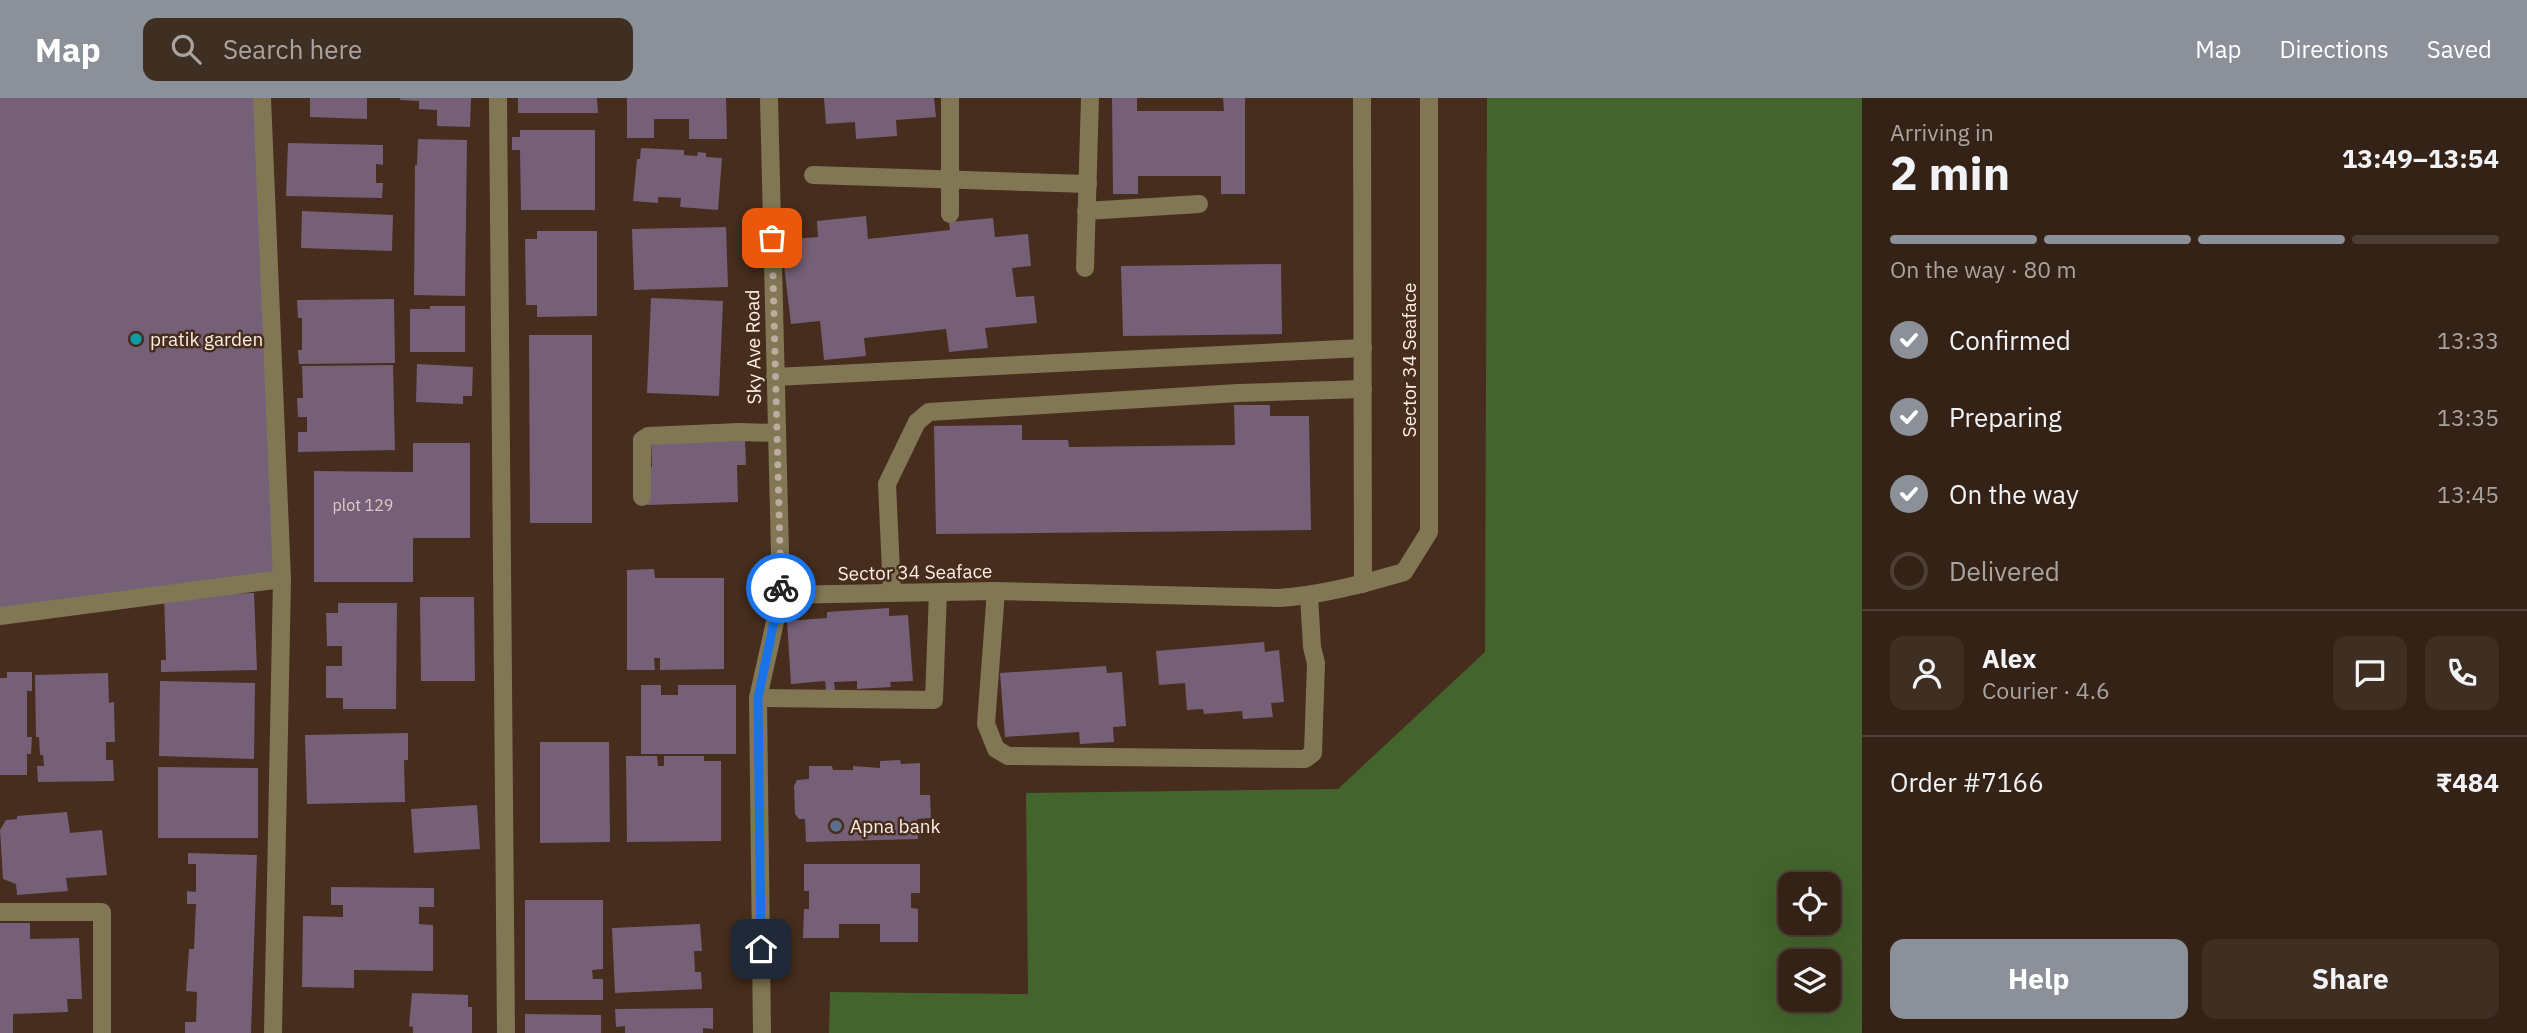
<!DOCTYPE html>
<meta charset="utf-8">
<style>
body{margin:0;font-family:"IBM Plex Sans",sans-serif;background:#3f2f23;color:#f1f3f6;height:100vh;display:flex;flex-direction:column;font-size:26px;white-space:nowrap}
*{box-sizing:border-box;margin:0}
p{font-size:23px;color:#a9a4a1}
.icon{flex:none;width:38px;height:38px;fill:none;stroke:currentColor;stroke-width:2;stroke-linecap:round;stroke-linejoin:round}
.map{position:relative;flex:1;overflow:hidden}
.drawer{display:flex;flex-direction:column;background:#342216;width:665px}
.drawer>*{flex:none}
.buttons{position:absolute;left:1778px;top:774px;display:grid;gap:14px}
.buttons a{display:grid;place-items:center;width:63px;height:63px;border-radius:14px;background:#342216;box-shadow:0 7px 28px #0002,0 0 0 2px #4e3f35;font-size:35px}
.pin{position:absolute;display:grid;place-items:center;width:60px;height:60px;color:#fff;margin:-30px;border-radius:14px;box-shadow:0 4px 10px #0006}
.courier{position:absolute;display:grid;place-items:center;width:70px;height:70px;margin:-35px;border:5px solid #1a73e8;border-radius:50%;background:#fff;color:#222;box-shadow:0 2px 9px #0007}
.overview em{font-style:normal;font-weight:700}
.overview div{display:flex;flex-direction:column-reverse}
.overview{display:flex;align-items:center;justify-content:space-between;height:119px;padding:0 28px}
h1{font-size:46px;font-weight:700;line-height:52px}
.bar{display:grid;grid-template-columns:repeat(4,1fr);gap:10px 7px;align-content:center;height:84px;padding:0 28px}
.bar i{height:9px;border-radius:5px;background:#4e3f35}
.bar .on{background:#8c9099}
.bar p{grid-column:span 4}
.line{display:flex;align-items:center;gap:18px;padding:0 28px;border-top:2px solid #4e3f35}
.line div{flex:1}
.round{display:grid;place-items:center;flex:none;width:74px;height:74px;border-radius:14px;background:#3f2f23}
ol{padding:0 28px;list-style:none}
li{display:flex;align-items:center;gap:21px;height:77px}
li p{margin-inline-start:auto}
li .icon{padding:7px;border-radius:50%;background:#8c9099;color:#fff;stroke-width:4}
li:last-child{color:#a9a4a1}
li i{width:38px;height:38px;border:4px solid #4e3f35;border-radius:50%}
.button{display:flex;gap:14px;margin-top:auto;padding:14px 28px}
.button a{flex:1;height:80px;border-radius:14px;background:#8c9099;color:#fff;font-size:28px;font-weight:700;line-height:80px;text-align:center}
.button a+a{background:#3f2f23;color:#f1f3f6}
header{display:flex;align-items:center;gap:42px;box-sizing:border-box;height:98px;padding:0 35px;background:#8c9099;color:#fff}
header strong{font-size:33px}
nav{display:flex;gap:38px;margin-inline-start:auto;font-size:24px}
.search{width:490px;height:63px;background:#3f2f23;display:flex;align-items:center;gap:18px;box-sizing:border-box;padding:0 24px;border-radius:14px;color:#a9a4a1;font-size:26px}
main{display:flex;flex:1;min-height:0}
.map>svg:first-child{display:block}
.green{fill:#43642d;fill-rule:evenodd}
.building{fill:#756077}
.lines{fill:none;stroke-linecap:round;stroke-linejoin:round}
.minor{stroke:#817754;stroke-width:18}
.done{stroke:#beaa9e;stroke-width:7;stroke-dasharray:0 12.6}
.route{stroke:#1a73e8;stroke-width:9}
.culture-dot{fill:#0f9aa8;stroke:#462d1d;stroke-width:2.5}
.service-dot{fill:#5c6f8a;stroke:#462d1d;stroke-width:2.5}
.labels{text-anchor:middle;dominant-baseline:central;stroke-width:5;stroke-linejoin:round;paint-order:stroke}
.number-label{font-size:16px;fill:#dccac8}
.poi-label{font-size:19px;fill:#feede3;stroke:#462d1d;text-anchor:start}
.street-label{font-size:19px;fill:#feede3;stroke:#462d1d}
</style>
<header>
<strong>Map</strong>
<div class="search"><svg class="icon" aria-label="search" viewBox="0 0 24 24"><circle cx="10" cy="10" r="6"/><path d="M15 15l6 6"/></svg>Search here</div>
<nav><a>Map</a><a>Directions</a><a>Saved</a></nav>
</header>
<main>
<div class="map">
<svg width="1862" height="935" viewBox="0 0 1862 935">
<rect width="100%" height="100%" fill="#462d1d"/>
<path class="green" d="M1487 0H1862V935H829L830 894 1028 896 1026 695 1338 691 1485 554ZM1790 786H1829V824H1790ZM1790 863H1829V901H1790Z"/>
<g class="building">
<polygon points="0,0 262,0 282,481 0,511"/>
<polygon points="310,0 367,0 367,21 310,19"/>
<polygon points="400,0 471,0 470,29 437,28 437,12 419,11 419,3 400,2"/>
<polygon points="518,0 597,0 598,15 518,15"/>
<polygon points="627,0 726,0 727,41 689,41 689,21 654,21 654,40 627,40"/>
<polygon points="824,0 934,0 936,19 896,22 897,38 856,41 855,24 826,26"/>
<polygon points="1112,0 1137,0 1137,13 1224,13 1223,0 1245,0 1245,96 1221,96 1221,78 1138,78 1138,96 1113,96"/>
<polygon points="520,32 595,32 595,112 521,112 520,52 512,52 512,39 520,39"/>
<polygon points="418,41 467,42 465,198 414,197 415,67 417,67"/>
<polygon points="288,45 383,47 383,67 376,66 376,85 383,85 382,100 286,98"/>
<polygon points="641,50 684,52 684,57 697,58 698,54 706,55 706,59 722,60 718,112 680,109 681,100 658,99 658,105 633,103 637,61 640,61"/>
<polygon points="302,113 393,117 392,153 301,150"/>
<polygon points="866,118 868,141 950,132 949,124 993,120 995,139 1028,136 1031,168 1012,170 1016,199 1034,198 1037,225 985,230 988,250 949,254 946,231 864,240 866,258 824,262 820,223 791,226 781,142 818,139 817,123"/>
<polygon points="726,129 728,189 634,192 632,131"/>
<polygon points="537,133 597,133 597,218 537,219 537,207 526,207 525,141 537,141"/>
<polygon points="1281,166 1282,236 1123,238 1121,168"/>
<polygon points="651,200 723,203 719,298 647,295"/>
<polygon points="394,201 395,265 299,266 298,252 302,252 302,220 298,220 297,202"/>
<polygon points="430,208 465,208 465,254 410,254 410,211 430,211"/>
<polygon points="529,237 592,237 592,425 530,425"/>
<polygon points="417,266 473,269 472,298 463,298 463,306 416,304"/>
<polygon points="393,267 395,352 298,354 298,334 307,334 307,319 298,319 297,300 303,300 302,268"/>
<polygon points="1234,307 1270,307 1270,318 1309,318 1311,432 936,436 934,328 1022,327 1022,342 1068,342 1069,349 1235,347"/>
<polygon points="745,339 746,367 737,367 738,404 647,407 646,369 652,369 651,341"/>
<polygon points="413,345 470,345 470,440 413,440 413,484 314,484 314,373 413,374"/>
<polygon points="654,471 655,480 724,480 724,571 660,572 660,560 654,560 655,572 627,572 627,472"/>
<polygon points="254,495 257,572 161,574 161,562 166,562 164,498"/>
<polygon points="420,499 474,499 475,583 421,583"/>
<polygon points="338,505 397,505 396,611 343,611 343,600 326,600 326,568 342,568 342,548 327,548 326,515 338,515"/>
<polygon points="889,510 889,518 908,517 913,583 890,584 891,589 857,591 857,583 834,584 835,592 826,592 825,583 791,586 787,523 827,520 827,514"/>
<polygon points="1264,544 1265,554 1279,552 1284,604 1271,605 1273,619 1243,621 1242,613 1204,616 1203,611 1187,612 1185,585 1159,587 1156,553"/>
<polygon points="1106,568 1107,575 1122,574 1126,628 1113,629 1114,644 1080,646 1079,634 1005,639 1000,575"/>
<polygon points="7,574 32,574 32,593 27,593 27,639 32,639 31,656 27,656 27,677 0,677 0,580 7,580"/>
<polygon points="108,575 109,605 114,604 115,644 106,644 106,662 113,662 114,683 38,684 37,668 44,668 43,657 40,657 39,639 36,639 35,577"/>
<polygon points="160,583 255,585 254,661 159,658"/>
<polygon points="641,587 661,587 661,597 678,597 678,587 736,587 736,656 641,656"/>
<polygon points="408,635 408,662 404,662 405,704 307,706 305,637"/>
<polygon points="540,644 609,644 610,744 540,745"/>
<polygon points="626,658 657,658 658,668 664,668 664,658 704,658 704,663 721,663 721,743 627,744"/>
<polygon points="900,662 901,666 920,665 920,697 930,697 931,720 917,721 918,741 806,744 805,721 799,721 795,716 794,688 797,682 809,681 809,668 832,668 833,672 853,672 853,668 880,670 880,663"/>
<polygon points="158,669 258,670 258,740 158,740"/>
<polygon points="477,707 480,751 414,755 411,711"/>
<polygon points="67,714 70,735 102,732 107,777 66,780 68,793 17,797 16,786 3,781 0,732 6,722 17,721 17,718"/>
<polygon points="188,755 257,757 251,935 185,935 185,924 196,924 197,894 186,893 189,851 194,851 196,806 187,806 187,793 196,794 196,766 188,766"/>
<polygon points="804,766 920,766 920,795 911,795 911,810 918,811 918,844 880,844 880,826 839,826 839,840 803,840 804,811 809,811 809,793 804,793"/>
<polygon points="331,789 434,790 434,809 419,809 419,826 433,827 433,873 354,872 354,890 302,889 303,818 343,819 343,807 331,807"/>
<polygon points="525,802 603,802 603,871 592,872 593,881 603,881 603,902 525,902"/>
<polygon points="0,825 30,825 30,841 79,840 82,901 67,901 68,914 13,916 13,935 0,935"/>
<polygon points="700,826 702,853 694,853 695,874 701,874 702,891 615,895 612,830"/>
<polygon points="412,895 468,897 468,909 472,909 472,935 413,935 413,929 409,928"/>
<polygon points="713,910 713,931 703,930 703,935 625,935 625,928 616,929 615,911"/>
<polygon points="525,916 601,917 601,935 525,935"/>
</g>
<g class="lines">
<g class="minor">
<polyline points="262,0 282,481 273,935"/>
<polyline points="498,0 506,935"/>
<polyline points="950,0 950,116"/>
<polyline points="1362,0 1363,486"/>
<polyline points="813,77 1088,86"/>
<polyline points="1086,113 1199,106"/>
<polyline points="1085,170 1090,0"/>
<polyline points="775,279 1363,250"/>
<polyline points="642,399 642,342 648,338 739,334 776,335"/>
<polyline points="996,493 986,626 996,651 1008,658 1305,661 1313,655 1316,565 1312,549 1309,498"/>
<polyline points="892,495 887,386 917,324 929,314 1238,295 1363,291"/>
<path d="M781 497 996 493 1279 500C1322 497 1363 486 1404 474L1429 434V0"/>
<polyline points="0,518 282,481"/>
<polyline points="758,600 934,602 938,494"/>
<polyline points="0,814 102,814 102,935"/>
<polyline points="762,935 758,600 781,497 769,0"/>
</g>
</g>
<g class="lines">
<polyline class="done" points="772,140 781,490"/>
<polyline class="route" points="761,851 758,600 781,490"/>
</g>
<circle class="culture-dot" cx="136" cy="241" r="7"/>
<circle class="service-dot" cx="836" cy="728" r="7"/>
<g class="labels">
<g class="number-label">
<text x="363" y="407">plot 129</text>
</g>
<g class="poi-label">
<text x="150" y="241">pratik garden</text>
<text x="850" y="728">Apna bank</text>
</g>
<g class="street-label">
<text transform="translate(753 249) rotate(-91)">Sky Ave Road</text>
<text transform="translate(1409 262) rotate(-90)">Sector 34 Seaface</text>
<text transform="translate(915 474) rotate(-1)">Sector 34 Seaface</text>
</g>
</g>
</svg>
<div class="buttons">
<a><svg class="icon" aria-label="locate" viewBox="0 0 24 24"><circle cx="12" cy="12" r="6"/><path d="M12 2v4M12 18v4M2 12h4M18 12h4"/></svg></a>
<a><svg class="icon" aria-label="layers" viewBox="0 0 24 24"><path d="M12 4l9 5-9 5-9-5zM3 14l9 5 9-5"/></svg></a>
</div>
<div class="pin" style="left:772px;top:140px;background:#ea580c"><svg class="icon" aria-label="bag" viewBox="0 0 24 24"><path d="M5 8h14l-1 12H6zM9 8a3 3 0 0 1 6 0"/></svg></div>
<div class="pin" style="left:761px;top:851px;background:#1f2937"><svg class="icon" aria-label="home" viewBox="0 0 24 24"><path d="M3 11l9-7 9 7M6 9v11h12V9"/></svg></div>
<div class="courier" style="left:781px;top:490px"><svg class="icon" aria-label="bike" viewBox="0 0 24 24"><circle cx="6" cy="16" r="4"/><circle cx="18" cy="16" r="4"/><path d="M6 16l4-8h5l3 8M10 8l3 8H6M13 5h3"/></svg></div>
</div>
<section class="drawer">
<div class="overview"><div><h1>2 min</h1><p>Arriving in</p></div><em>13:49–13:54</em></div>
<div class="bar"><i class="on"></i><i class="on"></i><i class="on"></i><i></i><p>On the way · 80 m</p></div>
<ol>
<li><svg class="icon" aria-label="check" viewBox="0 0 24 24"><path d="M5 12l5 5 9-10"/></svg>Confirmed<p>13:33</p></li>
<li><svg class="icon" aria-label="check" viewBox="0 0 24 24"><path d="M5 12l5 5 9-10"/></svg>Preparing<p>13:35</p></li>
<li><svg class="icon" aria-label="check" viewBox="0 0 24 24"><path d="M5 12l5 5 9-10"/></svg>On the way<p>13:45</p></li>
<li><i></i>Delivered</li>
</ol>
<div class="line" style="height:126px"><a class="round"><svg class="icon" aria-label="person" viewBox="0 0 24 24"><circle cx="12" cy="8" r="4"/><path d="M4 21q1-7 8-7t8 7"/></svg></a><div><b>Alex</b><p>Courier · 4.6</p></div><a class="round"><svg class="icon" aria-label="chat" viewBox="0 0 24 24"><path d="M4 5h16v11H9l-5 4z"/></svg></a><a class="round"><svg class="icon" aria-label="phone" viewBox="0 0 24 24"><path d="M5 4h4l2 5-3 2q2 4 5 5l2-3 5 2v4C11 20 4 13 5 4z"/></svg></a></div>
<div class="line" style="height:91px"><div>Order #7166</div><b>₹484</b></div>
<div class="button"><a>Help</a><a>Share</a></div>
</section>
</main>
